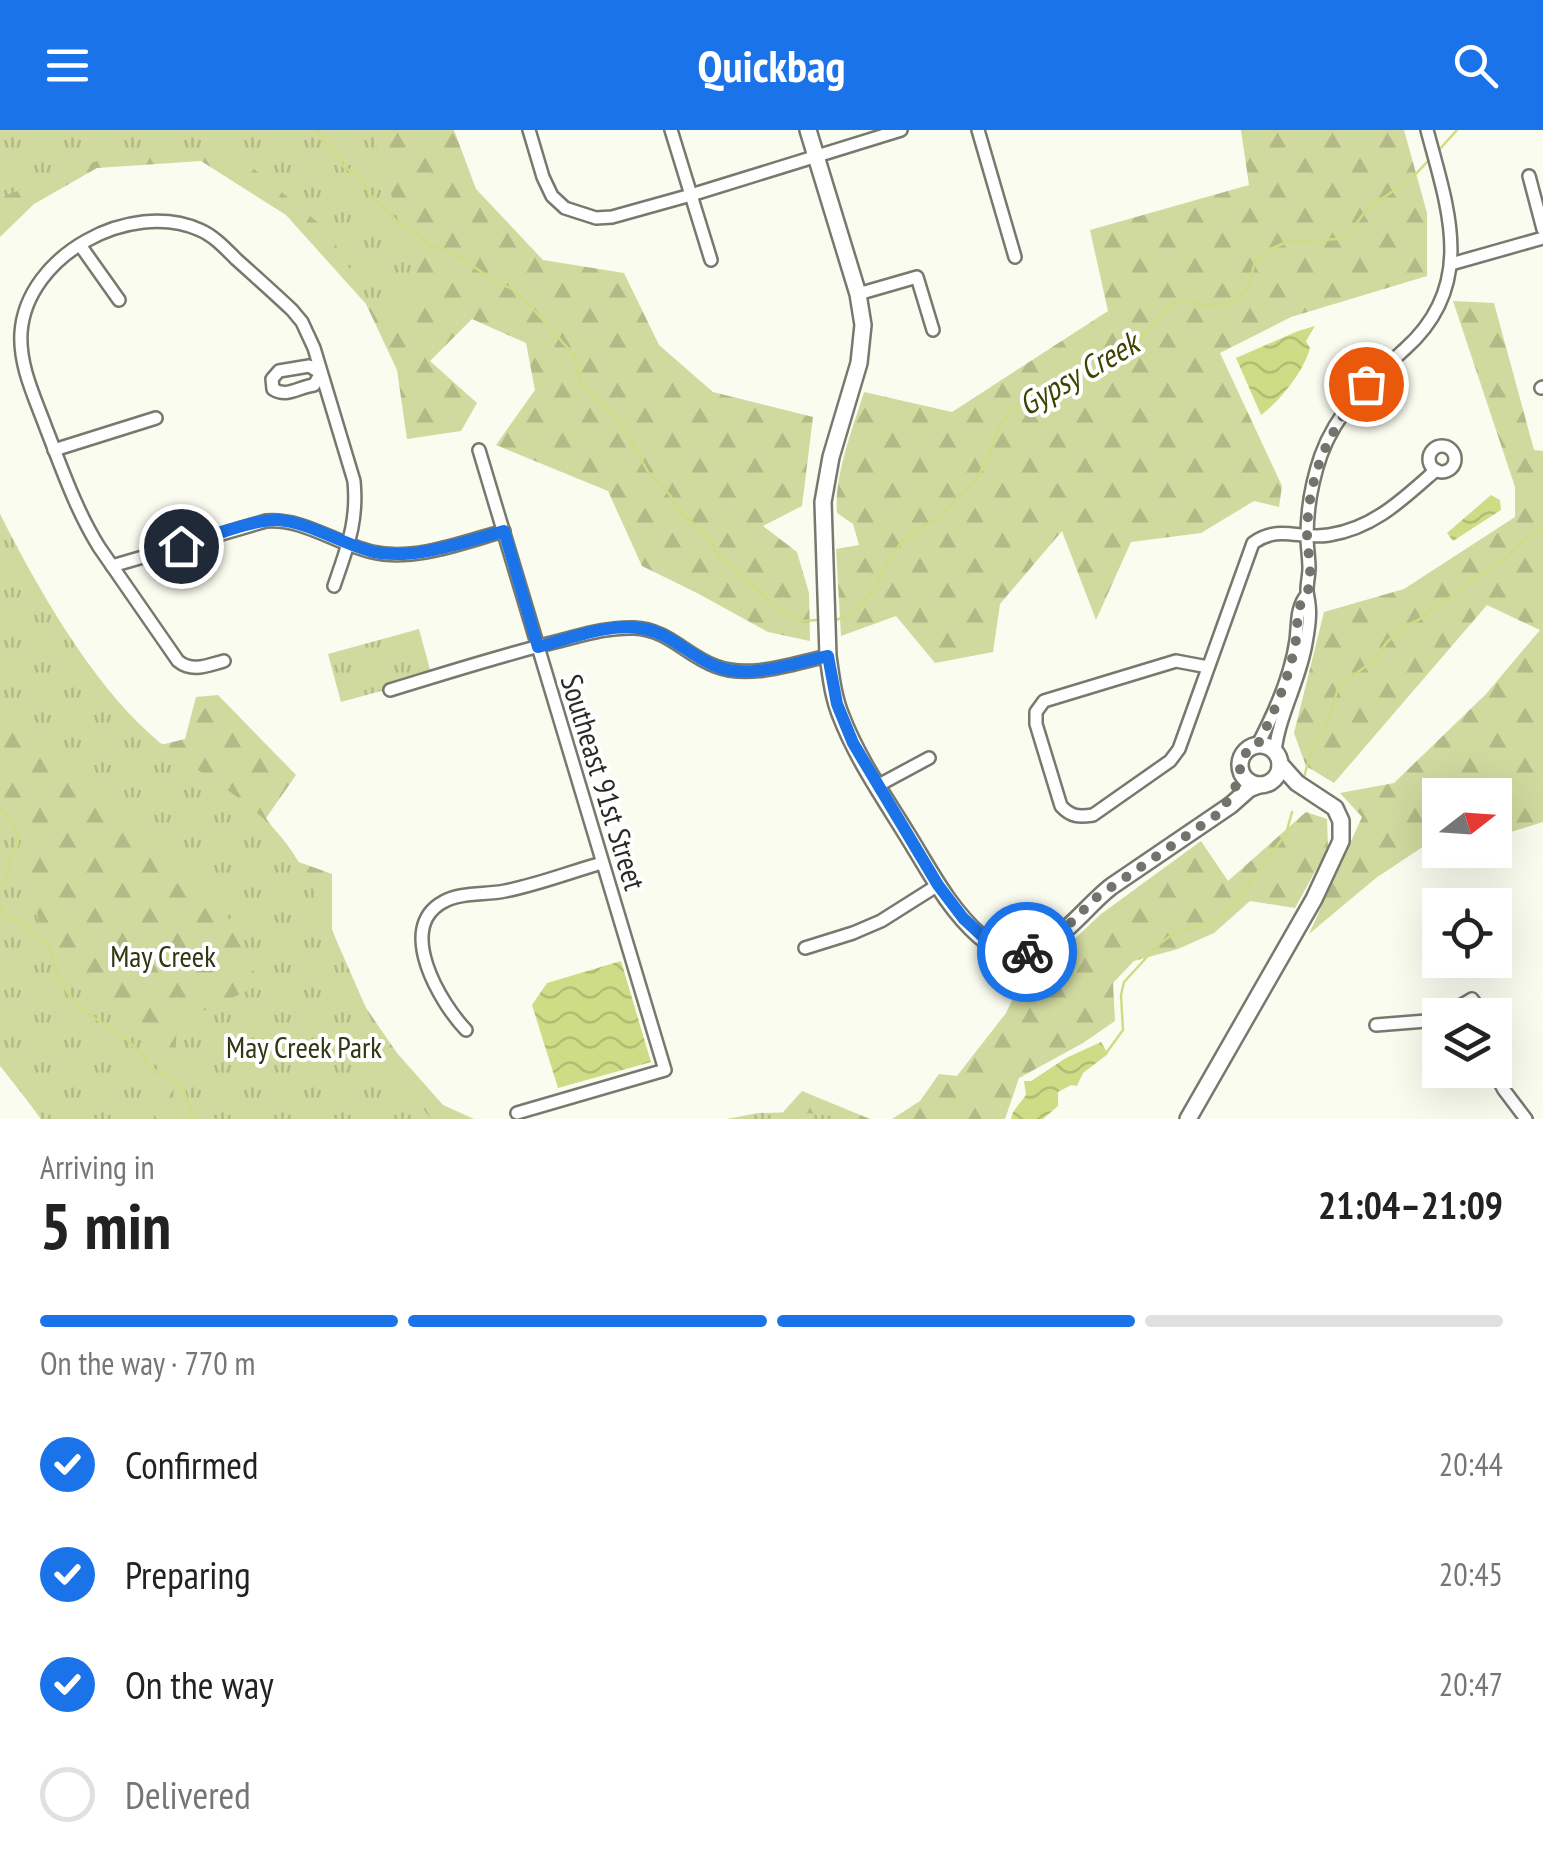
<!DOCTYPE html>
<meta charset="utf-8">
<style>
body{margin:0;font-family:"PT Sans Narrow",sans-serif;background:#f2f2f2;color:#222;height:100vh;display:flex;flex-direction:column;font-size:38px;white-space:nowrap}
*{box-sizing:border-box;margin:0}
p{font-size:32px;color:#767676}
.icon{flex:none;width:55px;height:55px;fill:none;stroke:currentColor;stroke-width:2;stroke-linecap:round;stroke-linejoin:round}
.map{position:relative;height:989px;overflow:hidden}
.panel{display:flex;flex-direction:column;background:#fff;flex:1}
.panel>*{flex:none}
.needle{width:65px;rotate:73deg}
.controls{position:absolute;left:1422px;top:648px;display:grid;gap:20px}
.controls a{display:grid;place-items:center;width:90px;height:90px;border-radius:0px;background:#fff;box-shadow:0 10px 40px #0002;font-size:50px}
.pin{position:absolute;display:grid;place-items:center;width:85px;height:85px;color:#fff;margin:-42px;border:5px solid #fff;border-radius:50%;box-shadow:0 2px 10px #0007}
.courier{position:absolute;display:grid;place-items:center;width:100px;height:100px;margin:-50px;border:8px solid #1a73e8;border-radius:50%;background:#fff;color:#222;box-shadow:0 2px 12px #0007}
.summary em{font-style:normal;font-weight:700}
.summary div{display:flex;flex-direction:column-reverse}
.summary{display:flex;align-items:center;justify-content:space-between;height:170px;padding:0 40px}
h1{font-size:65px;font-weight:700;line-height:75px}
.bar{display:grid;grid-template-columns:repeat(4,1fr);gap:15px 10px;align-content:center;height:120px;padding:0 40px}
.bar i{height:12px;border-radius:8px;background:#e0e0e0}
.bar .on{background:#1a73e8}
.bar p{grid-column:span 4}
ol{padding:0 40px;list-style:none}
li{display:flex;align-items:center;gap:30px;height:110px}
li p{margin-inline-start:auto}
li .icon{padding:10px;border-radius:50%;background:#1a73e8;color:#fff;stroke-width:4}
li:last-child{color:#767676}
li i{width:55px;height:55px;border:5px solid #e0e0e0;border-radius:50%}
header{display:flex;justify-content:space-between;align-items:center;height:130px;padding:0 40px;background:#1a73e8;color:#fff;font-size:45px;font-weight:700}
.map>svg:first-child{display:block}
.forest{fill:url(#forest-firs)}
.park{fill:url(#park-tufts)}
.water{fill:url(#water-waves)}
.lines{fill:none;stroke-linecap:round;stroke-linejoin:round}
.stream{stroke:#cfdc86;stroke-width:2.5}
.minor-casing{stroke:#77796e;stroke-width:16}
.tertiary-casing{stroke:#77796e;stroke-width:20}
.minor{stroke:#fff;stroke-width:11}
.tertiary{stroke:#fff;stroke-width:15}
.done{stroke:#72746c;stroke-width:10;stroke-dasharray:0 18}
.route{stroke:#1a73e8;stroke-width:12}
.labels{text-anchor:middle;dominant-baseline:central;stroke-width:8;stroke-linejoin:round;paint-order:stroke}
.street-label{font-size:30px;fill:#292a25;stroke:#fff}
.park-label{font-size:30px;fill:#323612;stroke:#fff}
.water-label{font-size:32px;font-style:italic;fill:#3d4300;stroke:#fff}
</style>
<header><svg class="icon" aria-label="menu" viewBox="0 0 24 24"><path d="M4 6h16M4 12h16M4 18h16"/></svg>Quickbag<svg class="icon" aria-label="search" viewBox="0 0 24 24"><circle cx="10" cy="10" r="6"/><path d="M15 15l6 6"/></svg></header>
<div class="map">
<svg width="1543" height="989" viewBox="0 0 1543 989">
<defs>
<pattern id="forest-firs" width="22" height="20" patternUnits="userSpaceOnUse" patternTransform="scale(2.5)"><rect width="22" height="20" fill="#d0d99e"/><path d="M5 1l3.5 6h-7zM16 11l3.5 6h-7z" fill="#b3ba88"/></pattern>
<pattern id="park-tufts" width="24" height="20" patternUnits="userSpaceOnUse" patternTransform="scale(2.5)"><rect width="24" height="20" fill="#d0d99e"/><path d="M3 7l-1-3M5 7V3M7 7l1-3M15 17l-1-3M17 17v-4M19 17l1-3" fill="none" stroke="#b3ba88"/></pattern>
<pattern id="water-waves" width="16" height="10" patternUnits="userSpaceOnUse" patternTransform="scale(2.5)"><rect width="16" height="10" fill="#cfdc86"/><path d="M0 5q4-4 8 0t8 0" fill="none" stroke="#b2bd74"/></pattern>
</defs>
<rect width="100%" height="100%" fill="#fafcf0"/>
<g class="forest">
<polygon points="0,0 454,0 476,59 543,130 624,143 659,215 713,262 813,287 802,376 763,396 797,422 809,463 810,511 768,502 697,463 642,436 608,361 496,315 535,260 526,213 472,189 430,231 477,273 461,301 407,309 397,240 366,174 286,85 201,31 97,38 34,74 0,107"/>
<path d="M1241 0H1404L1427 83V146L1291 187 1220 223 1282 356 1279 377 1254 371 1201 403 1131 412 1096 490 1062 401 1000 474 993 522 935 533 896 486 841 506 836 419 859 415 853 394 837 383C834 345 853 298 864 262L952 282 1108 181 1090 100 1249 55Z"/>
<polygon points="1453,171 1494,173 1534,320 1543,321 1543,692 1495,707 1495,665 1440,665 1440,717 1421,718 1376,748 1309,804 1362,687 1340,663 1394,653 1486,564 1540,500 1487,475 1334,653 1306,636 1294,603 1324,482 1404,459 1515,387 1515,357"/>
<polygon points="0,419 148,618 185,609 196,567 218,565 296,645 266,688 296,731 332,744 332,799 355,862 397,923 443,975 474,989 42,989 0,936"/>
<polygon points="1306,682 1327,689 1328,718 1295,778 1250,771 1214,803 1178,819 1134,831 1113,853 1115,891 1083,913 1019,948 1005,989 892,989 920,971 939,944 957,946 1006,883 1019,855 1052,830 1101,784 1201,711 1228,751"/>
<polygon points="802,961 870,989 777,989"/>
</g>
<g class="park">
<polygon points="0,0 372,0 424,175 367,170 328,101 230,19 135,18 59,44 0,68"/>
<path d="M0 384C37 457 89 549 150 604 194 644 248 664 286 713 306 740 318 770 332 801 354 849 374 899 398 946L412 967 432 989H172L177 893 260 855 231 792 210 760 190 740 127 699 82 662 50 628 0 560Z"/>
<polygon points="419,499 432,547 341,572 328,524"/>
<polygon points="0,676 17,676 46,830 159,903 154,989 41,989 0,934"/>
<polygon points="800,982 855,989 727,989 758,983"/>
</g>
<g class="water">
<path d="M1315 196 1306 211 1310 218C1304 241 1281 270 1261 285L1236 228 1298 201Z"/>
<polygon points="1491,365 1500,370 1501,380 1453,411 1447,403"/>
<polygon points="621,831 651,932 558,958 532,875 547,853"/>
<polygon points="1101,912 1108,924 1083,943 1077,956 1071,955 1058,962 1058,976 1043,989 1011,989 1013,982 1026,965 1024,951 1031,951 1066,928"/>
</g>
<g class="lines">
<g class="stream">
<polyline points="317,0 323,10 339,27 343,36 362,49 370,65 401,95 420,106 430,116 443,119 463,129 493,150 512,159 532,178 574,225 581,256 611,282 626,302 648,342 670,365 679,381 707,406 721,428 781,480 801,491 818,490"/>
<polyline points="1438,21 1457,0"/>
<polyline points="832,490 839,489 858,479 875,458 889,429 903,410 941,385 976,349 989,327 997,300 1010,281 1040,260 1063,257 1091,228 1122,223 1132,219 1157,188 1169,176 1181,169 1201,175 1226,174 1239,169 1249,155 1255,131 1270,119 1287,112 1338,109 1349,103 1368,78 1411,49 1429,30"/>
<polyline points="1304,647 1313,615 1325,600 1339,555 1375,530 1387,512 1403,497 1418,490 1444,470 1455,466 1469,451 1496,436 1526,408 1543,397"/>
<path d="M0 678C14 692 27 712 9 728L8 740 3 755 0 756"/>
<polyline points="0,774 7,787 28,797 36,806 46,812 54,829 57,843 68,864 84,881 125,908 143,925 151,938 172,949 184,961 193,989"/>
<polyline points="1107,922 1123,900 1121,865 1124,852 1158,815 1173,804 1206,793 1221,786 1233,775 1286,704 1292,682"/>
</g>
<defs>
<g id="minor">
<polyline points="529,0 543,47 552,66 565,78 596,88 612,87 691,65 901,0"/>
<polyline points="671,0 711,130"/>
<polyline points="978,0 1015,127"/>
<polyline points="1529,46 1543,99"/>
<polyline points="80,115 119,170"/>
<polyline points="1451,134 1543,108"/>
<polyline points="858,164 917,147 933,200"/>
<path d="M309 236 321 243 314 255C298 257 287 268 273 259L272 249 279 241Z"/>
<polyline points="1541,258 1543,257"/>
<circle cx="1442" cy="329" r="13"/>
<polyline points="54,320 156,288"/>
<polyline points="479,320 665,940 517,983"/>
<path d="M112 436 266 391C304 388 336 414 372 422 414 432 464 412 504 401"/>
<path d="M224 531C208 535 193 543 178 531L99 417C76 380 62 339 46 298 35 268 19 236 21 203 26 125 131 69 200 100 214 106 225 118 236 129 255 146 274 163 292 180L302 192 314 218 354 351C358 393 347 417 334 456"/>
<path d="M1208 537 1176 531 1044 571 1036 582V594L1061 676C1071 687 1079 687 1093 685L1170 631 1179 619 1253 413C1280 394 1299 410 1329 405 1374 398 1403 369 1436 340"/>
<path d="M390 560C446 543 502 525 559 511 583 505 608 497 634 498 667 499 686 525 715 536 750 550 794 533 828 526"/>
<path d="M1257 616C1274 584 1291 546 1296 510 1298 495 1296 477 1307 465"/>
<path d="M1275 622C1279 584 1300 551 1306 513 1308 502 1311 487 1309 475 1309 470 1307 465 1307 460 1307 453 1309 445 1309 438 1309 427 1307 417 1307 407 1307 380 1312 351 1321 325 1338 279 1370 251 1405 219 1477 155 1448 79 1427 0"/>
<polyline points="877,656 929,628"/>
<polyline points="805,818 853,803 881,791 938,755"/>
<polyline points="1445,885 1472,869 1484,885"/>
<polyline points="1376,895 1426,891 1440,888"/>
<path d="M466 900C441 874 395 798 443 772 460 762 486 765 505 761 537 755 570 742 602 733"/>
<polyline points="1493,940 1504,960 1526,989"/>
</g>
<g id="tertiary">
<path d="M808 0 858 164 863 195 859 233 831 327 823 372 828 526C831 546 833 567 841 586 857 628 884 667 908 706 929 740 949 779 980 806 992 816 1005 823 1021 822 1056 821 1085 776 1112 756L1231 675 1249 659 1259 655"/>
<circle cx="1260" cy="635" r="20"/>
<polyline points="1188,989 1314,769 1341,711 1341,691 1335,678 1297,653 1280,634"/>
</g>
</defs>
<use href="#minor" class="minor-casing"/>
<use href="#tertiary" class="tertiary-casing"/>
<use href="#minor" class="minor"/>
<use href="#tertiary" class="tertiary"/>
</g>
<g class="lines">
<path class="done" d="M1027 822 1044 816 1053 810 1097 767 1221 682 1238 652 1242 627 1251 618 1257 616C1273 585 1289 549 1295 515 1298 502 1296 489 1300 476 1301 472 1305 468 1307 463 1314 445 1307 421 1307 402 1309 341 1329 301 1366 254"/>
<path class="route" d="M181 416C207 408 253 389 278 390 307 392 339 412 367 420 407 433 465 412 504 401L538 517C571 508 610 492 645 499 671 504 689 525 713 535 747 551 793 533 828 526L837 574 853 613 938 755 963 788 991 814 1006 821 1027 822"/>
</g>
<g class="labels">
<g class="street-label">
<text transform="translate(604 652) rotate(73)">Southeast 91st Street</text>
</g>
<g class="park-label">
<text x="163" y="825">May Creek</text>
<text x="304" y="916">May Creek Park</text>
</g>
<g class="water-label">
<text transform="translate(1078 243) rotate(-30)">Gypsy Creek</text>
</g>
</g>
</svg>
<div class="controls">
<a><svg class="needle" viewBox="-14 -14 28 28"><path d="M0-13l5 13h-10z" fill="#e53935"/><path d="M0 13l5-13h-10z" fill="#767676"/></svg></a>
<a><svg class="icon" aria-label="locate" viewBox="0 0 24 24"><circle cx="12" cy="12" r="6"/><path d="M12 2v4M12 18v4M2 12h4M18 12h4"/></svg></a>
<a><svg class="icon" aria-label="layers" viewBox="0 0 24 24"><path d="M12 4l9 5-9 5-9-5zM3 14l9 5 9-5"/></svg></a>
</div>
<div class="pin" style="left:1366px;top:254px;background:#ea580c"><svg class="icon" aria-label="bag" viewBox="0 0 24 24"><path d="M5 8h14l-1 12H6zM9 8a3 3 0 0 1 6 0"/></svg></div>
<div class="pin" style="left:181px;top:416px;background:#1f2937"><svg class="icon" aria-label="home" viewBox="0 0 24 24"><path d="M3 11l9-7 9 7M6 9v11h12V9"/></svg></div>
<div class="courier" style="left:1027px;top:822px"><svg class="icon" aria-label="bike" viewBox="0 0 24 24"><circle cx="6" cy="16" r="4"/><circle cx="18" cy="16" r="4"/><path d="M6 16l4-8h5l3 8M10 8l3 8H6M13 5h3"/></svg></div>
</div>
<section class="panel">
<div class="summary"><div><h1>5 min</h1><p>Arriving in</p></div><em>21:04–21:09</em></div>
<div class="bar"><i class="on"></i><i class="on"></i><i class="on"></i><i></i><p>On the way · 770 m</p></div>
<ol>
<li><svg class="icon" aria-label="check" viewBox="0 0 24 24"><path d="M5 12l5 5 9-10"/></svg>Confirmed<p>20:44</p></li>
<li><svg class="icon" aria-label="check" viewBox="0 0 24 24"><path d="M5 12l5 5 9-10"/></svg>Preparing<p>20:45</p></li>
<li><svg class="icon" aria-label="check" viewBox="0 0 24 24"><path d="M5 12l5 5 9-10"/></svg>On the way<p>20:47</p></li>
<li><i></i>Delivered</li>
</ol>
</section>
